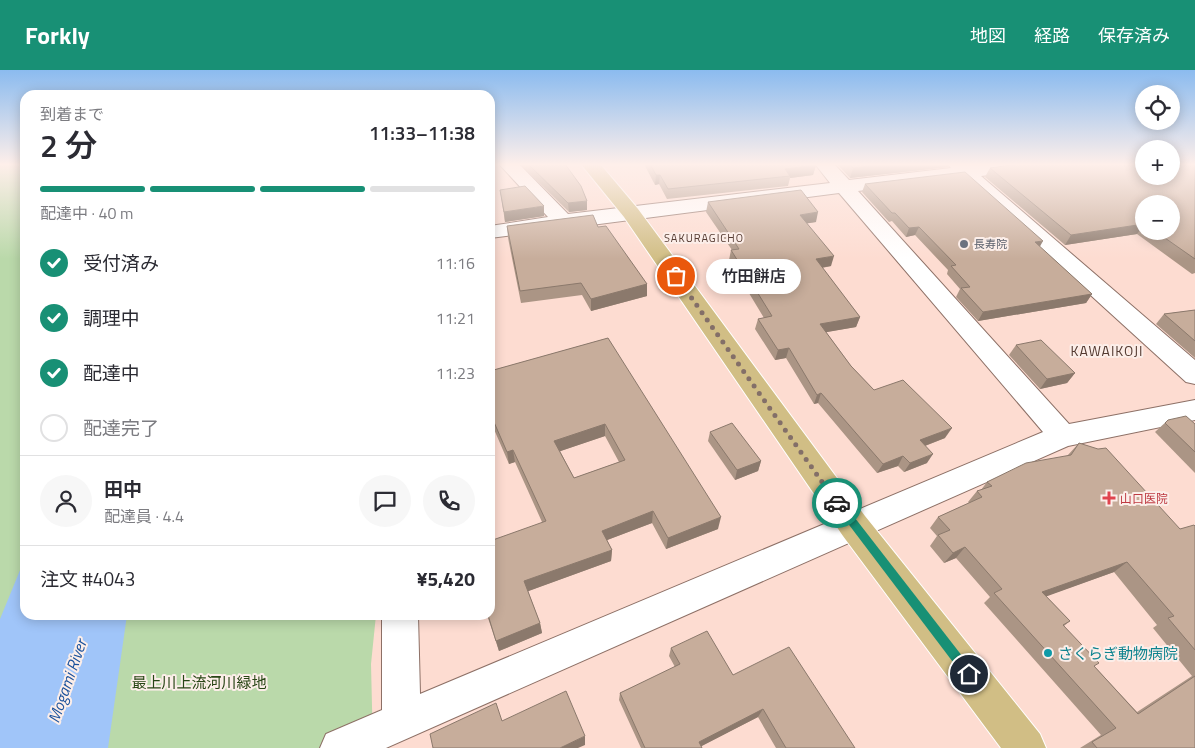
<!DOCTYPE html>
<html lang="ja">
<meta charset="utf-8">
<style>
body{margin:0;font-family:"Titillium Web","Noto Sans JP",sans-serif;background:#f7f7f7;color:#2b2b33;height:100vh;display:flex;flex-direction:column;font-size:19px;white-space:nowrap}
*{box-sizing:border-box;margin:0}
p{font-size:16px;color:#7c7c81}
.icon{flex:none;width:28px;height:28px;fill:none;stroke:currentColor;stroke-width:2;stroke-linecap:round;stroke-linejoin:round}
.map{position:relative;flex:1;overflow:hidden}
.panel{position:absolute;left:20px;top:20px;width:475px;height:530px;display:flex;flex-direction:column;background:#fff;border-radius:15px;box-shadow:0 2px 12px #0003}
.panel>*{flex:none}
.buttons{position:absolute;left:1135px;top:15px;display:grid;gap:10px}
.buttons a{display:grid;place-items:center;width:45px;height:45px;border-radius:50%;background:#fff;box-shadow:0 2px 12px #0003;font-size:25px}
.pin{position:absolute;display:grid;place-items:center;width:42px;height:42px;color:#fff;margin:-21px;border:2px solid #fff;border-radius:50%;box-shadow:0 1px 5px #0007}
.courier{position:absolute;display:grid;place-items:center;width:50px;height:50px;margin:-25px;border:4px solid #189075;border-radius:50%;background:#fff;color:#222;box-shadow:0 1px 6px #0007}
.bubble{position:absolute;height:35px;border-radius:18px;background:#fff;box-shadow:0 2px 12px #0003;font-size:16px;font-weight:600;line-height:35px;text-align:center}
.headline em{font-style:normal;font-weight:600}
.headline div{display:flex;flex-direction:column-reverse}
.headline{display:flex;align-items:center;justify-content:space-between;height:85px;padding:0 20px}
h1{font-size:32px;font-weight:600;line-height:38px}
.bar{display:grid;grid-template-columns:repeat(4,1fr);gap:8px 5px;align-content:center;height:60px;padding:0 20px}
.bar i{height:6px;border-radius:4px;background:#e1e1e2}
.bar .active{background:#189075}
.bar p{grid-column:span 4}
.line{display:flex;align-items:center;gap:12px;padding:0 20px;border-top:1px solid #e1e1e2}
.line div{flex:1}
.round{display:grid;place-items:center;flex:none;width:52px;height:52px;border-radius:26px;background:#f7f7f7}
ol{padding:0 20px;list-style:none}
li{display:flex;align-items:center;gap:15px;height:55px}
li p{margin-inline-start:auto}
li .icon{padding:5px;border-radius:50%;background:#189075;color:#fff;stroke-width:4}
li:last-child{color:#7c7c81}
li i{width:28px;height:28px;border:2px solid #e1e1e2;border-radius:50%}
header{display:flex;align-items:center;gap:30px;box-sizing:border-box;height:70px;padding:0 25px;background:#189075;color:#fff}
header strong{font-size:24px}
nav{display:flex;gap:28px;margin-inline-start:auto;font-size:18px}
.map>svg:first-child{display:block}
.green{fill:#bad9aa}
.water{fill:#a0c5f9}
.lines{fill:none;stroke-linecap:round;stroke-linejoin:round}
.minor-casing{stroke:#8d7066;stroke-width:2}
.major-casing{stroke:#fff;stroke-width:2}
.minor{fill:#fff;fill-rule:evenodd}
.major{fill:#d1be85;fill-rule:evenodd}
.wall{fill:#ab9585;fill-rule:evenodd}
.shaded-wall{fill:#8b796c}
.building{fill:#c7ad9b;stroke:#8b796c;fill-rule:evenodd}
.route{fill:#189075}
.done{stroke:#836f68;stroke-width:5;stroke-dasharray:0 9}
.worship-dot{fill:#6b7280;stroke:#fceee9;stroke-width:2}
.health-dot{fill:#e0444e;stroke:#fceee9;stroke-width:2}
.culture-dot{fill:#0f9aa8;stroke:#fceee9;stroke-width:2}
.labels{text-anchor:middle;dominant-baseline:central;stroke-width:4;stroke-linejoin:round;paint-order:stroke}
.far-neighbourhood-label{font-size:11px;letter-spacing:1px;fill:#543a31;stroke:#fceee9}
.far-worship-label{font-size:11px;fill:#5b616d;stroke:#fceee9;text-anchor:start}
.health-label{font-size:12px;fill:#be3a42;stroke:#fceee9;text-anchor:start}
.neighbourhood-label{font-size:14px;letter-spacing:1px;fill:#543a31;stroke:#fceee9}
.near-culture-label{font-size:15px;fill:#0d838f;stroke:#fceee9;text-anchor:start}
.near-park-label{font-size:15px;fill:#284515;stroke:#fceee9}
.near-water-label{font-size:16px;font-style:italic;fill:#1a519c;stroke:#fceee9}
</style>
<header>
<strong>Forkly</strong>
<nav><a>地図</a><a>経路</a><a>保存済み</a></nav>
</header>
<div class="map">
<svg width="1195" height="678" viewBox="0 0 1195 678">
<rect width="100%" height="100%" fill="#fddcd1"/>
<polygon class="green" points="0,94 25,94 25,545 376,545 371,594 373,678 0,678"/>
<polygon class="water" points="25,488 25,545 127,545 108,678 0,678 0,549"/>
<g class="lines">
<defs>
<polygon id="minor" points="499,94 519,94 568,144 830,113 815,94 834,94 849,110 951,98 948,94 1039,94 1037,98 1030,100 981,106 1195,290 1195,314 1186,312 962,108 858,121 1069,354 1195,330 1195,350 1068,376 386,678 320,678 326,664 382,640 382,545 418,545 420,624 1043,362 839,123 490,168 490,156 548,147"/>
<polygon id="major" points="581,94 600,94 638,139 865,446 1040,664 1046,678 1001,678 843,466 624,147"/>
</defs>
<use href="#minor" class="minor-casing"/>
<use href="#major" class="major-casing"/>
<use href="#minor" class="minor"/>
<use href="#major" class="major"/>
</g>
<g class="wall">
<polygon points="520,94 565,94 587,140 569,142"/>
<polygon points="644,94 815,94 816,95 813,105 790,108 788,116 667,129 659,114 655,115"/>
<polygon points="837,94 949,94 948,97 850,108"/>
<path d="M1195 94V203L1192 204 1137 164 1065 175 985 107 990 98ZM1144 134 1171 161H1144Z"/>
<polygon points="865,114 1040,177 1092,224 1086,233 978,251 956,227 960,219 947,204 948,200 915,165 906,167 892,151 889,152 862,122"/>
<polygon points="500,120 544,146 505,152"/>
<polygon points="708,132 816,152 807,153 831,196 822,198 860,247 856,257 826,262 851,296 874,320 945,368 925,376 927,393 904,402 898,396 877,403 818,333 814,334 786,288 775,290 755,259 758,249 764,248 729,190 731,180 732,180 706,142"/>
<polygon points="507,156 598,157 647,214 647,226 591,241 582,225 521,233 508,168"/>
<polygon points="1195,240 1195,288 1156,254 1164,244"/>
<path d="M608 268 718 459 666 479 652 453 607 470 612 480 611 491 528 521 540 553 542 563 499 581 487 545 542 452 515 392 509 394 490 350V301ZM605 366 619 392 574 408 560 381Z"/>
<polygon points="1016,275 1075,303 1067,313 1040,319 1009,285"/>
<polygon points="1168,350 1195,354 1195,403 1155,362"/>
<polygon points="710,362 761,391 758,401 735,410 708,371"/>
<path d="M1079 373 1180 459 1195 456V678H1080L1101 665 984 533 990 527 956 488 944 493 930 476 937 466 930 458 938 447 969 433 968 432 977 421 981 420 987 412 1067 386ZM1114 502 1157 555 1153 558 1192 606 1137 642 1094 596 1064 556 1070 551 1046 526Z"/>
<polygon points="671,578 733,605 855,678 776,678 758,647 701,676 702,678 641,678 619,630 620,623 675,597 669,586"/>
</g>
<g class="shaded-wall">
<polygon points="888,94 949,94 948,97 850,108 853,98"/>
<polygon points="816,95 813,105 790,108 790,106 785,99"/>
<polygon points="656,105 660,105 659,114 655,115"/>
<polygon points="587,131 587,140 569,142 568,133"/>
<polygon points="544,136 544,146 505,152 504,142"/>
<polygon points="818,142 816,152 797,155 800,145"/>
<polygon points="1144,154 1144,155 1137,164 1065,175 1071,165"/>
<polygon points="919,157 915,165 906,167 909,158"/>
<polygon points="1043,171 1038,180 1035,172"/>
<polygon points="834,186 831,196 813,199 816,189"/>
<polygon points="647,214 647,226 591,241 591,229"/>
<polygon points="1092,224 1086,233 978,251 983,242"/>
<polygon points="860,247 856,257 816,264 820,254"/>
<polygon points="789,278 786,288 775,290 778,280"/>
<polygon points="1075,303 1067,313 1040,319 1047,309"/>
<polygon points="821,323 818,333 814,334 817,325"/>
<polygon points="605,354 605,366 555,383 554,371"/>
<polygon points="952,358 945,368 914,380 920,370"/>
<polygon points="513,380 515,392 509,394 507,382"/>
<polygon points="933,384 927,393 904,402 910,393"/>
<polygon points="903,386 898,396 877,403 883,394"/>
<polygon points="761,391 758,401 735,410 737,400"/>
<polygon points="653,441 652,453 602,472 602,461"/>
<polygon points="721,447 718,459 666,479 668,468"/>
<polygon points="965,477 956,488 944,493 953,483"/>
<polygon points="612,480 611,491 526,522 524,511"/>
<polygon points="1127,492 1114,502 1031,532 1042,522"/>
<polygon points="540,553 542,563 499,581 496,571"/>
<polygon points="763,639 758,647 698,678 699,672"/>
<polygon points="585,666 585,675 578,678 560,678"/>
</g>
<g class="building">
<polygon points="528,94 565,94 581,116 587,131 568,133"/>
<polygon points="650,94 815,94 816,95 785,99 790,106 668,119 660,105 656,105"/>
<polygon points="849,94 888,94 853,98"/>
<polygon points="1018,94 1144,94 1144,106 1171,106 1171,94 1195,94 1195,189 1155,161 1171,161 1171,134 1144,134 1144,154 1071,165 990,98"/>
<polygon points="965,102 1043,171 1035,172 1092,224 983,242 961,218 970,217 951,196 956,195 919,157 909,158 895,143 892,143 865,114"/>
<polygon points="525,116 544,136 504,142 500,120"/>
<polygon points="801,120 818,142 800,145 834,186 816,189 860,247 820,254 851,296 874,320 903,310 952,358 920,370 933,384 910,393 903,386 883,394 821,323 817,325 789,278 778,280 758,249 772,246 731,180 739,179 708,132"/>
<polygon points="593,145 598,157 606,156 647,214 591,229 581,213 520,221 507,156"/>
<polygon points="1195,240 1195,271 1164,244"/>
<path d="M608 268 721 447 668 468 653 441 602 461 612 480 524 511 540 553 496 571 488 545H490V471L546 451 513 380 507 382 490 343V301ZM605 354 625 390 574 408 554 371Z"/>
<polygon points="1041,270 1075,303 1047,309 1016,275"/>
<polygon points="1186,346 1195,354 1195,382 1165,353 1168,350"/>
<polygon points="732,353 761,391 737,400 710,362"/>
<polygon points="1079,373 1098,379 1106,378 1180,459 1194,455 1195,456 1195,580 1168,548 1174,546 1127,492 1042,522 1070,551 1063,555 1099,593 1094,596 1138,644 1195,606 1195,678 1097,678 1092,672 1116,658 994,523 1002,519 965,477 953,483 938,465 950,460 938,447 982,427 977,421 992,416 987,412 1026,393 1071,385"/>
<polygon points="707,561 733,605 789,577 855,678 786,678 763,639 699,672 702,678 645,678 620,623 680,594 671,578"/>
<polygon points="566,621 585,666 560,678 433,678 430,664 496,633 502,651"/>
</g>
<linearGradient id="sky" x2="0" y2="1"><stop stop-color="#8bbbef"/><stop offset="0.5" stop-color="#feefea"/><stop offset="1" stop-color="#feefea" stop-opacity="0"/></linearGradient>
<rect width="1195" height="189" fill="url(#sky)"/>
<polygon class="route" points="837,429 841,430 973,600 973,608 965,608 834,435 833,433"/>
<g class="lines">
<polyline class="done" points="676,206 837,433"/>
</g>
<circle class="worship-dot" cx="964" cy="174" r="5"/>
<path class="health-dot" d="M1106.5 420.5h5v5h5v5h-5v5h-5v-5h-5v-5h5z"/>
<circle class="culture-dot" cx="1048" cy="583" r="5"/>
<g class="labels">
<g class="far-neighbourhood-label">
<text x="704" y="168">SAKURAGICHO</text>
</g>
<g class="far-worship-label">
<text x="974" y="174">長寿院</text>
</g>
<g class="health-label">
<text x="1120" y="428">山口医院</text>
</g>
<g class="neighbourhood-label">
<text x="1107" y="280">KAWAIKOJI</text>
</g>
<g class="near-culture-label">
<text x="1058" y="583">さくらぎ動物病院</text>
</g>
<g class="near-park-label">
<text x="199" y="612">最上川上流河川緑地</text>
</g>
<g class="near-water-label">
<text transform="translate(67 611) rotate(-71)">Mogami River</text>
</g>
</g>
</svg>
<div class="buttons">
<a><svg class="icon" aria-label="locate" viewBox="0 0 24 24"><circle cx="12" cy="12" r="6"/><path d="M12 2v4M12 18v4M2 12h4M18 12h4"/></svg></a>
<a>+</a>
<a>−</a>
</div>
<div class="pin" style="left:676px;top:206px;background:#ea580c"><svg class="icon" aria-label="bag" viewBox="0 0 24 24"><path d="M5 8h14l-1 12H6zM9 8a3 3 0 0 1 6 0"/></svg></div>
<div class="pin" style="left:969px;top:604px;background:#1f2937"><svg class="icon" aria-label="home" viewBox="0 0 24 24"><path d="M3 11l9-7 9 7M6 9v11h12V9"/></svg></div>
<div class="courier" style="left:837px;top:433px"><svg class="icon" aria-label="car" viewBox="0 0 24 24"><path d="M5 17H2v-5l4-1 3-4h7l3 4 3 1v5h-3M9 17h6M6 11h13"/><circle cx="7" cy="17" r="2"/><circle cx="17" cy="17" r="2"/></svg></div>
<div class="bubble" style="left:706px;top:189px;width:95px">竹田餅店</div>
<section class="panel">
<div class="headline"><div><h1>2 分</h1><p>到着まで</p></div><em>11:33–11:38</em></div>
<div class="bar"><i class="active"></i><i class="active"></i><i class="active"></i><i></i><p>配達中 · 40 m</p></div>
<ol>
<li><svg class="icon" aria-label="check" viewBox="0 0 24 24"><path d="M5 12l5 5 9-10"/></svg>受付済み<p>11:16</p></li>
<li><svg class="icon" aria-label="check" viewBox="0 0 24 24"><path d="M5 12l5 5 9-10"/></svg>調理中<p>11:21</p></li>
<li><svg class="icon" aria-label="check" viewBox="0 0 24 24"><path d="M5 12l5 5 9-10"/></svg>配達中<p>11:23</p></li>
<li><i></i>配達完了</li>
</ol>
<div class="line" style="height:90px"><a class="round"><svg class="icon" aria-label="person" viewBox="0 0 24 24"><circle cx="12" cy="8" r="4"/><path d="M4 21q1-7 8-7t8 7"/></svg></a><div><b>田中</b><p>配達員 · 4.4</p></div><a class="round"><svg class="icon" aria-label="chat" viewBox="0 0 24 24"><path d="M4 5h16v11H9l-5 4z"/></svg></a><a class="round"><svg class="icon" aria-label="phone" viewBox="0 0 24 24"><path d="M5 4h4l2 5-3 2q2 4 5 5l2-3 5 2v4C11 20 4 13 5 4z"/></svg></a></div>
<div class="line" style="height:65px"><div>注文 #4043</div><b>¥5,420</b></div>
</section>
</div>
